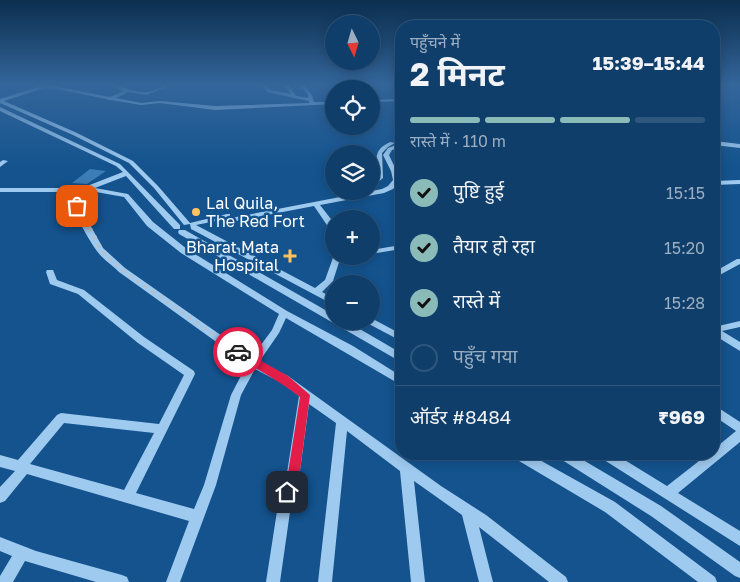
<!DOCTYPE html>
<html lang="hi">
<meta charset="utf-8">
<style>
body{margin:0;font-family:"Golos Text","Noto Sans Devanagari",sans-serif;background:#184570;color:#f1f3f6;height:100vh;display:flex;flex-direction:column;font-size:19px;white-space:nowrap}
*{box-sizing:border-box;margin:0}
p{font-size:16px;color:#9baec1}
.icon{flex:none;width:28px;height:28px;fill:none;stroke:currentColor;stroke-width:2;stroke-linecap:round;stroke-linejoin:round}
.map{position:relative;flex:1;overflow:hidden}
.panel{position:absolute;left:395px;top:20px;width:325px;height:440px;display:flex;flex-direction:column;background:#0f3e6a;border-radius:20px;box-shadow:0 2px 12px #0003,0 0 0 1px #2f577e}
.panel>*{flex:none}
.needle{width:32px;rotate:175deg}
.fabs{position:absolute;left:325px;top:15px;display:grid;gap:10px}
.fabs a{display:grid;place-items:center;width:55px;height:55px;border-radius:50%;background:#0f3e6a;box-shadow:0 2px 12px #0003,0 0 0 1px #2f577e;font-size:25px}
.pin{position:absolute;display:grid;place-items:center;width:42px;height:42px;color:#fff;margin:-21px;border-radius:10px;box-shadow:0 2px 8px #0006}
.courier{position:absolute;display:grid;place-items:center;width:50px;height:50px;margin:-25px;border:4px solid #e11d48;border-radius:50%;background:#fff;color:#222;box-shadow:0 1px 6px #0007}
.headline em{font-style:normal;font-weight:700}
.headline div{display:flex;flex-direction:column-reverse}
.headline{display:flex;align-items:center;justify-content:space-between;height:85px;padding:0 15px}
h1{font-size:32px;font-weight:700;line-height:38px}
.bar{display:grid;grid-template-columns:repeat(4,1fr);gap:8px 5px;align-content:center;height:60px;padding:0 15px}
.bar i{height:6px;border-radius:4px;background:#2f577e}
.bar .active{background:#8bbbb9}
.bar p{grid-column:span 4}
.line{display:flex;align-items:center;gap:12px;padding:0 15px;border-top:1px solid #2f577e}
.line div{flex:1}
ol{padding:0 15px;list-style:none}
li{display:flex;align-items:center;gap:15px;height:55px}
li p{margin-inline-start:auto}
li .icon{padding:5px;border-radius:50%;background:#8bbbb9;color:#111;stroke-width:4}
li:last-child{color:#9baec1}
li i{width:28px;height:28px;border:2px solid #2f577e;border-radius:50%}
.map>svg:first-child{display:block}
.building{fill:#3d7db7}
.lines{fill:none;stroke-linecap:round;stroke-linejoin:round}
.minor{fill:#9ecaf0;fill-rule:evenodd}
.route{fill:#e11d48}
.done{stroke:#adc3d7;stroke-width:5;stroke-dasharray:0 9}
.poi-dot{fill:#ffc35d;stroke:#14538e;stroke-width:2}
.labels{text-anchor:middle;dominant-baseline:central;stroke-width:5;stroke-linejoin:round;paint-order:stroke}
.poi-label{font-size:16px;fill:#fff;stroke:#14538e;text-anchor:start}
</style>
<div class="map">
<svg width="740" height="582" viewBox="0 0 740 582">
<rect width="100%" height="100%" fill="#14538e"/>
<polygon class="building" points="90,169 106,171 87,184 72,183"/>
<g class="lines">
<g class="minor">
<path d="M40 85H49L110 97 124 91 109 85C121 85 132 92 144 92 153 93 162 85 171 85L147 95 128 92 116 98 141 103 160 101 215 106 309 103V101L267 92 262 85H266L271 90 291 94 284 85H288L296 96 308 98V95L300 85H304L312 95 314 102H334V104L215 110 160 103 141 105 111 100H108L106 99 47 87 4 101 77 133 133 161 158 186 190 223 227 214H230V217L231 218 382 189 388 186 393 180 391 171 383 155 388 148 401 143V147L392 150 389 155 399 176 398 184 393 189 384 193 320 205 334 223V231H331L314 206 231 222 221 220 196 225 315 288 325 280 334 255V256H341L333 281 322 292 334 298V305L191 229 190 224 184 225 154 188 129 163 73 135 0 103V99L42 86Z"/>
<polygon points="401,99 401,101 371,102 371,100"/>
<path d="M0 107 120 164 180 225V229H174L126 176 95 188 128 194 153 222 187 249 287 311 353 346 401 376V385L286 318 279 333 259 362 288 376 441 486 486 515 566 577 568 582H549L479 527 493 582H479L462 515 414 481 425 582H411L400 471 347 431 332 582H318L336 423 309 404 299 478 297 482 294 484 280 582H266L282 479 284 475 287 473 299 396 280 382 255 369 241 395 216 485 180 582H166L189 521 27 474 5 501 0 503V487L15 471 0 467V455L18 460 57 415 61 413 159 424 184 375 138 343 78 294 50 284 46 272 47 270H53L57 280 84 290 144 337 194 371 195 374 136 493 194 509 204 485 231 395 247 364 119 272C113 266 107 262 101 256 88 241 73 211 69 192H0V188H72L87 186 123 172 116 166 0 111ZM85 190 124 197 147 226 181 253 279 314 272 330 252 357 125 268 103 248 89 223 77 196 76 191ZM64 423 154 433 124 490 30 464Z"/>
<polygon points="714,141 740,144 740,148 714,145"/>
<path d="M390 142 395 143 388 147 382 153 383 178 371 188V182L377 177C378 160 371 151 390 142Z"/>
<polygon points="3,160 8,161 0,167 0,162"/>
<polygon points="740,180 740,184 714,185 714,181"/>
<polygon points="179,230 185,230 334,315 334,321 346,321 401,353 401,362 179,234 178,232"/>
<polygon points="401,245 401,249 371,254 371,250"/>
<polygon points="737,259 740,259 740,264 714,278 714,272"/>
<polygon points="371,318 401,334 401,341 367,323 365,321 371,321"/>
<polygon points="740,321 740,327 722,331 740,342 740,351 714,335 714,327"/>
<polygon points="714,405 740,422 740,442 678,493 740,531 740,546 601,458 599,454 615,454 667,486 708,454 714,454 714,449 736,431 714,416"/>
<polygon points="512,454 529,454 615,502 715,577 717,582 698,582 605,512 514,458"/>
<polygon points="557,454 573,454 661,506 740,562 740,578 735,576 651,516 559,458"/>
<polygon points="0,537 36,551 122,575 127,577 129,582 96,582 25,561 13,582 0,582 0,576 12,556 0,551"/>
</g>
</g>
<linearGradient id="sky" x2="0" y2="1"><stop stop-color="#0b2e4e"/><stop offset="0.51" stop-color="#34669b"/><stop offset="1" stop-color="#34669b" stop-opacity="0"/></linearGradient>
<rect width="740" height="166" fill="url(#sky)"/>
<path class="route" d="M238 348 288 376 310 395 299 478 297 482 294 483 291 496 287 498 283 496C280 490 281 481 284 475L288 473 300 397C279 380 256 370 235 354L233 352Z"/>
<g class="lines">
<polyline class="done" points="77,206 103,253 122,270 238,352"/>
</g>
<g class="poi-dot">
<circle cx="196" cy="212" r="5"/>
<path d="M287.5 248.5h5v5h5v5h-5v5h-5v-5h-5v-5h5z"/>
</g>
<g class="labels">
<g class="poi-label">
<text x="206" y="203">Lal Quila,<tspan x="206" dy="18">The Red Fort</tspan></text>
<text x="279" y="247" text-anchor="end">Bharat Mata<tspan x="279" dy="18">Hospital</tspan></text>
</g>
</g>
</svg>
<div class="fabs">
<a><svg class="needle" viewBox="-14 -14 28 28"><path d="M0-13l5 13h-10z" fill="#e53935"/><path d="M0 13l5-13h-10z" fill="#9baec1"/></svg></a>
<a><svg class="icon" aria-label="locate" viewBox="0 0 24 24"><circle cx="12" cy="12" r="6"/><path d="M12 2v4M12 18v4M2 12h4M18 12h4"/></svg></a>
<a><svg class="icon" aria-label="layers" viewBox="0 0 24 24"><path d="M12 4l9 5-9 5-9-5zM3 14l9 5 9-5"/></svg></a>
<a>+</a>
<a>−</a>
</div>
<div class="pin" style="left:77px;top:206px;background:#ea580c"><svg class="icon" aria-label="bag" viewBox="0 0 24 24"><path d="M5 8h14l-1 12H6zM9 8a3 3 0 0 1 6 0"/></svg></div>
<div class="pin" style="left:287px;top:492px;background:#1f2937"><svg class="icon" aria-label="home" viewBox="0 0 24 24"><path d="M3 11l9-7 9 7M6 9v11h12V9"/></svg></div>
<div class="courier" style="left:238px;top:352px"><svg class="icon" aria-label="car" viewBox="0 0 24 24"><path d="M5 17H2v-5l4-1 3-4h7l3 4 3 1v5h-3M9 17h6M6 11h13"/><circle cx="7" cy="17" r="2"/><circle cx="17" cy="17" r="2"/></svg></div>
<section class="panel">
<div class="headline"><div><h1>2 मिनट</h1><p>पहुँचने में</p></div><em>15:39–15:44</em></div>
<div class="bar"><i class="active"></i><i class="active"></i><i class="active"></i><i></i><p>रास्ते में · 110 m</p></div>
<ol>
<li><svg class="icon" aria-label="check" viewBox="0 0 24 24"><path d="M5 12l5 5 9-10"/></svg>पुष्टि हुई<p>15:15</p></li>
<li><svg class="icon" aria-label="check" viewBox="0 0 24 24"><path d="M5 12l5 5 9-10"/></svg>तैयार हो रहा<p>15:20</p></li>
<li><svg class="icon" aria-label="check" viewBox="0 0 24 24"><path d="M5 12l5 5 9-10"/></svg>रास्ते में<p>15:28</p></li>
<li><i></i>पहुँच गया</li>
</ol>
<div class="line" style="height:65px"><div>ऑर्डर #8484</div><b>₹969</b></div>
</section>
</div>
